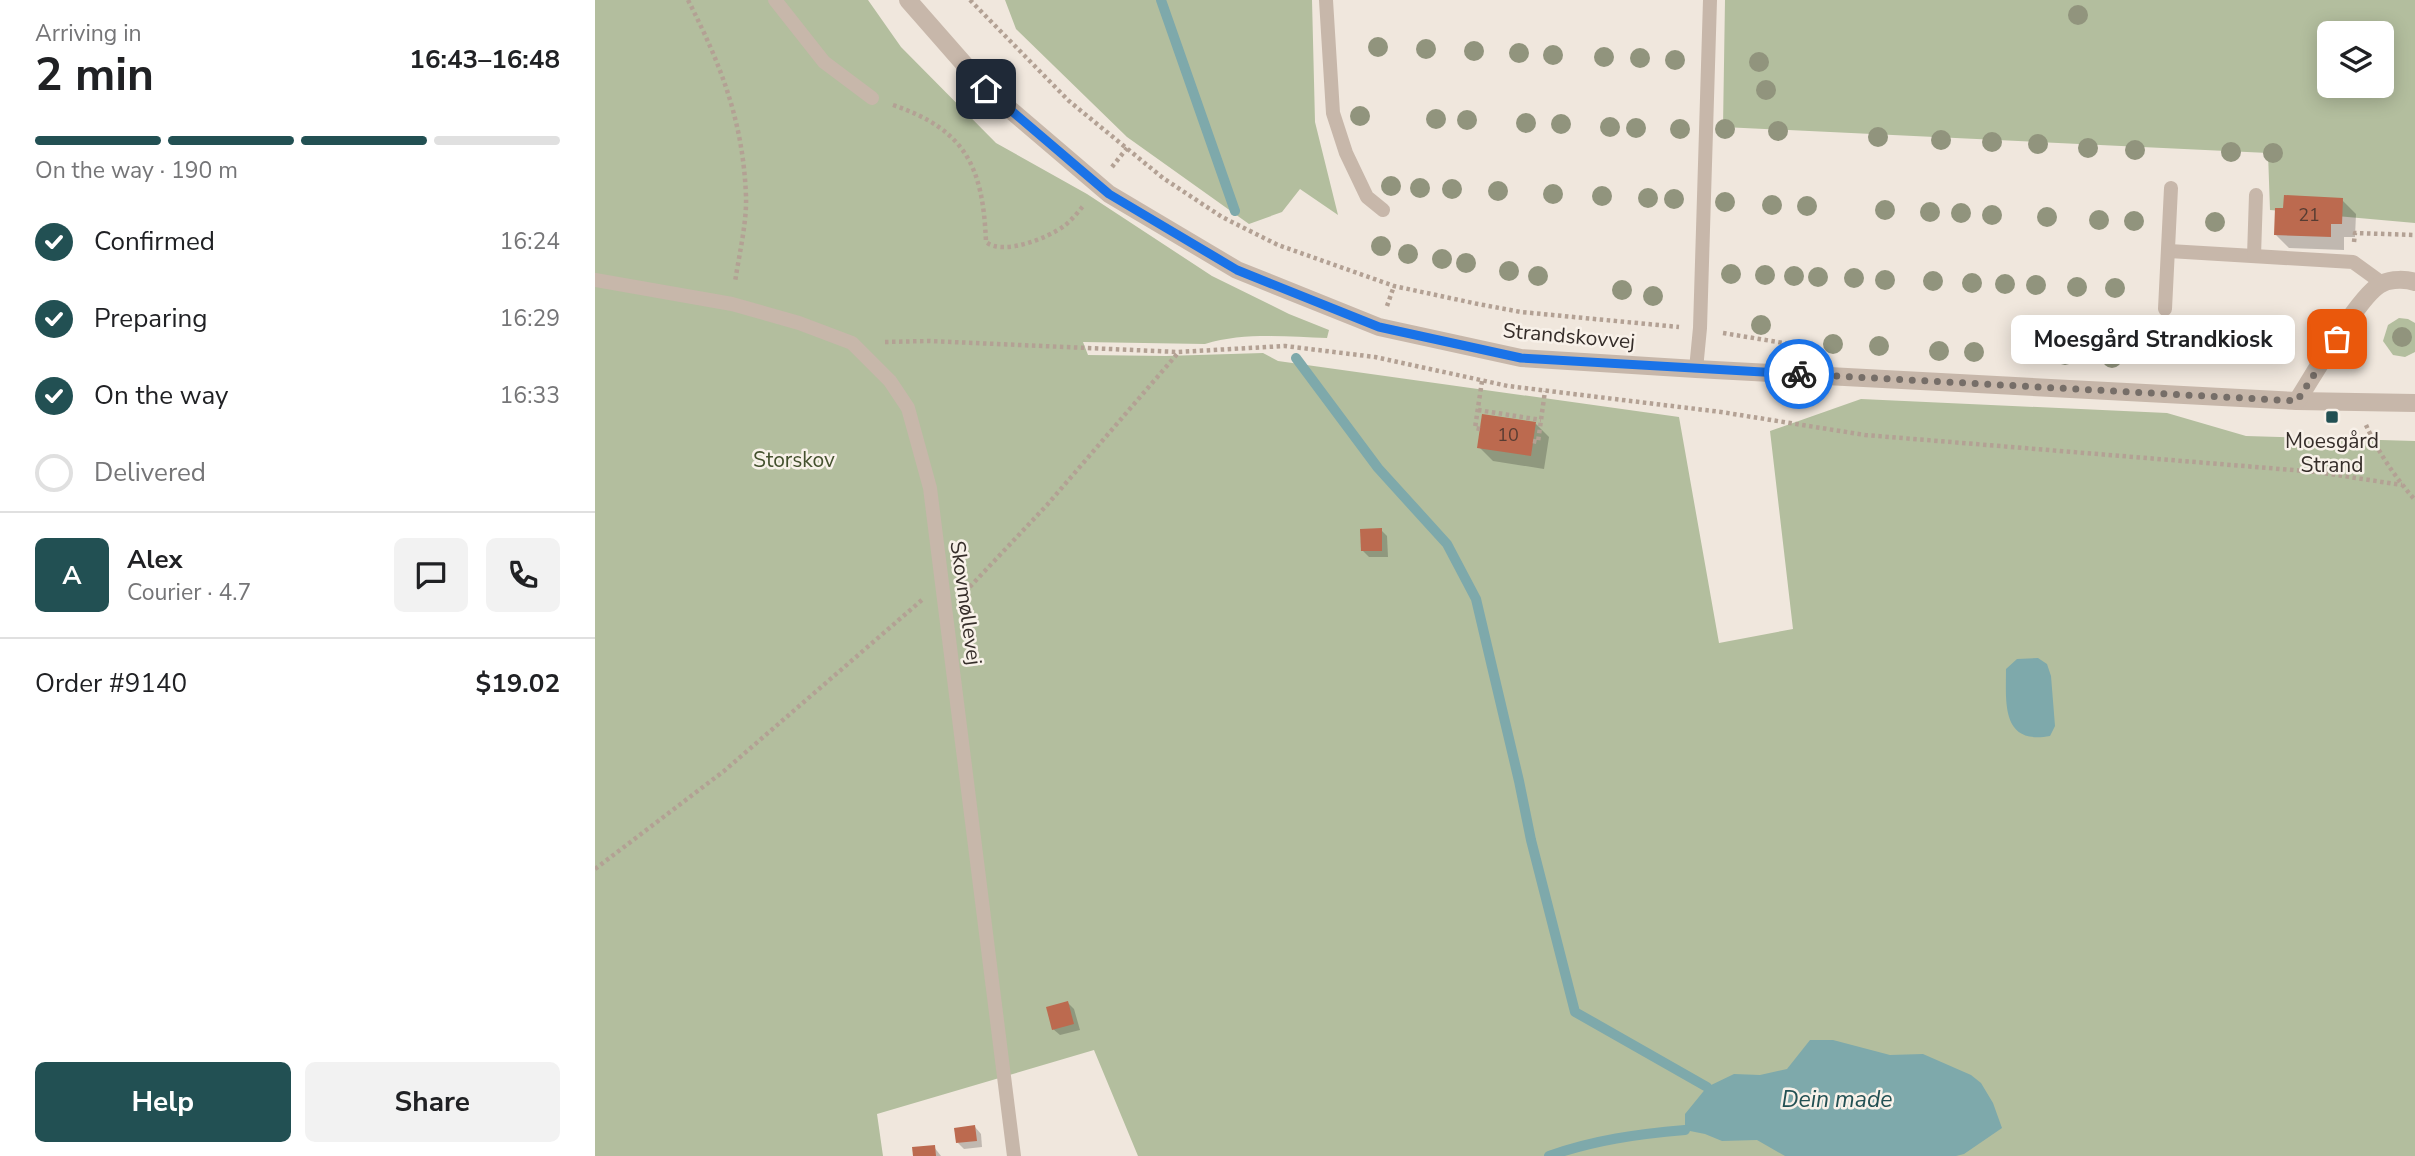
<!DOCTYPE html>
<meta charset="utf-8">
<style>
body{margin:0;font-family:"Nunito Sans",sans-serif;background:#f2f2f2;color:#202124;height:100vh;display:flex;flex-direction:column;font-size:26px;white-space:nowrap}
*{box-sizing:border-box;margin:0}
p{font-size:23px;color:#757577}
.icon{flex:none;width:38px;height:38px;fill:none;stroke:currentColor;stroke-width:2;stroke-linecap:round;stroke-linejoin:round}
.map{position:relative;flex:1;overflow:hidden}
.panel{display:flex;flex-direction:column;background:#fff;width:595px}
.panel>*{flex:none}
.fabs{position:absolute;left:1722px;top:21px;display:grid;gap:14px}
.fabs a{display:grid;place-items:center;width:77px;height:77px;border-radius:10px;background:#fff;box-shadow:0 4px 18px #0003;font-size:35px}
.pin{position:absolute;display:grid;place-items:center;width:60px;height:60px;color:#fff;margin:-30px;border-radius:14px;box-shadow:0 4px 10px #0006}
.courier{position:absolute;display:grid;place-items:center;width:70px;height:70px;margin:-35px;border:5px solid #1a73e8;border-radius:50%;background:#fff;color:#222;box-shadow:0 2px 9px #0007}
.bubble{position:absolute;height:49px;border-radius:10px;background:#fff;box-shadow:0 4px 18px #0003;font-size:23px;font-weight:700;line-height:49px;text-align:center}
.overview em{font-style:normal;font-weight:700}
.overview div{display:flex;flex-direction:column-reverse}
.overview{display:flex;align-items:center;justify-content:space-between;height:119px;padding:0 35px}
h1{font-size:46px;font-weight:700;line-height:52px}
.bar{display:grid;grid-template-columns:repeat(4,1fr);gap:10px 7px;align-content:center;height:84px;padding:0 35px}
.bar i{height:9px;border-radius:5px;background:#e0e0e0}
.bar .selected{background:#225053}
.bar p{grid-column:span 4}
.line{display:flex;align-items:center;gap:18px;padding:0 35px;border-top:2px solid #e0e0e0}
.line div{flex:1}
.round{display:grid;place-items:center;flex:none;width:74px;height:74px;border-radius:10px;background:#f2f2f2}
ol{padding:0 35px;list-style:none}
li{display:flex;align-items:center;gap:21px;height:77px}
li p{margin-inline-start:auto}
li .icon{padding:7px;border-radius:50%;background:#225053;color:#fff;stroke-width:4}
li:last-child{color:#757577}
li i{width:38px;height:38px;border:4px solid #e0e0e0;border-radius:50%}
.button{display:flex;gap:14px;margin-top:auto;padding:14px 35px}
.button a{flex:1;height:80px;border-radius:10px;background:#225053;color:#fff;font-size:28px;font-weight:700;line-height:80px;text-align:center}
.button a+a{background:#f2f2f2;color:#202124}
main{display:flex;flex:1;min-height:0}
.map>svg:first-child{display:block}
.green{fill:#b3be9e;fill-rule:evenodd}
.water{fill:#7ea9ab}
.shadow{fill:#0003}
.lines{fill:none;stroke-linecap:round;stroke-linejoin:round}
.stream{stroke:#7ea9ab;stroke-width:10}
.building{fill:#bc6a4f}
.path{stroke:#b3a194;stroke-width:4.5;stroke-dasharray:3.5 3.5;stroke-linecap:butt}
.lane{stroke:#c7b7aa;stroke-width:14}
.street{stroke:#c7b7aa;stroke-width:18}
.tree{fill:#91947d}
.done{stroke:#766e68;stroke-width:7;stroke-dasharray:0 12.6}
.route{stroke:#1a73e8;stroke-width:9}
.poi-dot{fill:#225053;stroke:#f8f1e9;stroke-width:2.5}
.labels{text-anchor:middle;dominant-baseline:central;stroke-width:5;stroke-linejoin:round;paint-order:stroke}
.number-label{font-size:18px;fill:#573c32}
.street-label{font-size:21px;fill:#352d29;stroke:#f8f1e9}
.poi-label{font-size:21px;fill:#352d29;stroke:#f8f1e9}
.park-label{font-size:21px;fill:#44512e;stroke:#f8f1e9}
.water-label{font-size:23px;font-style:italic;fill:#225053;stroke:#f8f1e9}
</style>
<main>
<section class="panel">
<div class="overview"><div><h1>2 min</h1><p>Arriving in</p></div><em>16:43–16:48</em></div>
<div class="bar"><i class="selected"></i><i class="selected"></i><i class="selected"></i><i></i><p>On the way · 190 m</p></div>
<ol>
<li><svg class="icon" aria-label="check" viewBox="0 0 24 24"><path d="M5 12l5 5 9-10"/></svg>Confirmed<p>16:24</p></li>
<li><svg class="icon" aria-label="check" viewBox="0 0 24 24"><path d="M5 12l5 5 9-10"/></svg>Preparing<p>16:29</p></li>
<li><svg class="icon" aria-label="check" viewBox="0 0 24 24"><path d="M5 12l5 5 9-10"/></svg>On the way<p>16:33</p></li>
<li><i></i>Delivered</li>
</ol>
<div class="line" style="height:126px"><b class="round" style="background:#225053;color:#fff">A</b><div><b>Alex</b><p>Courier · 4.7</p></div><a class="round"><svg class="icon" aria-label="chat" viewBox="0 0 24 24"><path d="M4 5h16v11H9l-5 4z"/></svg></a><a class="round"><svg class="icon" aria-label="phone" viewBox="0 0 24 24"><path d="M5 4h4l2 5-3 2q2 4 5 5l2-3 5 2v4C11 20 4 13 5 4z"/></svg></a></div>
<div class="line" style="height:91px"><div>Order #9140</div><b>$19.02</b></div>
<div class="button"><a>Help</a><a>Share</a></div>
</section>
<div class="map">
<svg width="1820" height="1156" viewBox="0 0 1820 1156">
<rect width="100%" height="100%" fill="#f0e7dd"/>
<g class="green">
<path d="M0 0H273L306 47 401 143 492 194 617 276 694 314 734 330 732 338C693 337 649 332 610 344L488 342 493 355 571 356 668 353 683 361 1084 417 1124 643 1198 629 1175 431 1266 399 1572 413 1651 436 1820 441V1156H543L499 1050 282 1114 288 1156H0Z"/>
<polygon points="410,0 717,0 720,122 743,215 705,189 687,212 654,224 532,137 421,29"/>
<path d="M1130 0H1820V223L1675 210 1673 153 1128 127ZM1734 33H1787V86H1734Z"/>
<polygon points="1804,318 1813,319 1820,323 1820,352 1810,357 1798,355 1788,341 1793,325"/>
</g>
<g class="water">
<path d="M1443 658 1452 664 1456 676 1460 726 1455 736C1406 745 1411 703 1411 669L1422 659Z"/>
<polygon points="1215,1040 1238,1040 1295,1055 1328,1054 1376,1075 1386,1083 1398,1103 1407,1128 1369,1154 1361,1156 1190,1156 1162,1140 1127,1141 1110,1134 1090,1130 1090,1114 1112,1087 1139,1074 1165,1075 1192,1069"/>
</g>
<g class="shadow">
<polygon points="1747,200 1761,214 1760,237 1749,237 1749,250 1694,248 1681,235"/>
<polygon points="941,424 954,437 949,469 898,461 884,447"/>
<polygon points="786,530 792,536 793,557 774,557 768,551"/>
<polygon points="473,1003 479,1009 485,1030 465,1035 458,1029"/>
<polygon points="380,1127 386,1134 387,1147 369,1149 363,1143"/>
<polygon points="339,1147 346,1156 320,1156"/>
</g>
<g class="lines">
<g class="stream">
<polyline points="566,0 640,211"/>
<polyline points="701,358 783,468 852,544 881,599 924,781 936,840 980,1012 1112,1087"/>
<path d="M954 1156C999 1140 1043 1134 1090 1130"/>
</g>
</g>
<g class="building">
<polygon points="1689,195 1748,198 1747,224 1736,224 1736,237 1679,235 1680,208 1688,208"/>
<polygon points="887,414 941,422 936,456 882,448"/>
<polygon points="787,528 787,551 766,551 765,529"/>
<polygon points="473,1001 479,1024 457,1030 451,1007"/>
<polygon points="380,1125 382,1141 361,1143 359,1128"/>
<polygon points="340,1145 341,1156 318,1156 317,1147"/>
</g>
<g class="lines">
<g class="path">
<path d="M93 0C126 65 148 121 151 196 152 222 144 255 140 282"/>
<polyline points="375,0 474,101 568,178 627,217 683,245 799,286 883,304 926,312 1084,327"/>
<path d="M298 105C371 130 388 167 391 242 408 256 453 238 469 226 477 220 483 212 489 205"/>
<polyline points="517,167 532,148"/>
<polyline points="1759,242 1760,233 1820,235"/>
<polyline points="792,306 799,286"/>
<polyline points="1128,333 1219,348"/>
<polyline points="290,342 334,341 583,352 690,346 780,357 913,386 1126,412 1270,435 1722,472 1807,485"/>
<polyline points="883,410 946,420"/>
<path d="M1771 425C1783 452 1800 477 1820 500"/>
<polyline points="885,429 880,428 887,381"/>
<polyline points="938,441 943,442 950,391"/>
<polyline points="370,592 452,505 583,353"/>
<polyline points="0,869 129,771 328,599"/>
</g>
<g class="lane">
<polyline points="180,0 229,62 277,98"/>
<polyline points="731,0 738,113 751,153 772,197 788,210"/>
<polyline points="1574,251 1758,262 1787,283"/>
<polyline points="1659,256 1661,195"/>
<polyline points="0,280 137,304 204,323 257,343 295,381 313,408 335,488 419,1156"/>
<polyline points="1570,309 1576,188"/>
<polyline points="1101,369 1105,328 1115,0"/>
</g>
<g class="street">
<polyline points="313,0 391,89 514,194 642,270 784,327 926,358 1101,369 1702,401 1820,403"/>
<path d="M1702 401C1717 378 1766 291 1788 283 1796 279 1812 279 1820 282"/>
</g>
</g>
<g class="tree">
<circle cx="1483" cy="15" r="10"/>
<circle cx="783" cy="47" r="10"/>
<circle cx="831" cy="49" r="10"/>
<circle cx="879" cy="51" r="10"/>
<circle cx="924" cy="53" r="10"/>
<circle cx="958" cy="55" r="10"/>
<circle cx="1009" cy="57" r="10"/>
<circle cx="1045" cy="58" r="10"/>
<circle cx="1080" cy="60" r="10"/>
<circle cx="1164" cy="62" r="10"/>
<circle cx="1171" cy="90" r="10"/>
<circle cx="765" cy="116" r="10"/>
<circle cx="841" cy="119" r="10"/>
<circle cx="872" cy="120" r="10"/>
<circle cx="931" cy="123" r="10"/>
<circle cx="966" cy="124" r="10"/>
<circle cx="1015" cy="127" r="10"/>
<circle cx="1041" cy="128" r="10"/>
<circle cx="1085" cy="129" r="10"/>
<circle cx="1130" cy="129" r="10"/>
<circle cx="1183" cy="131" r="10"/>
<circle cx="1283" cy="137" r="10"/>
<circle cx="1346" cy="140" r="10"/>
<circle cx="1397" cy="142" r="10"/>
<circle cx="1443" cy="144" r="10"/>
<circle cx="1493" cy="148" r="10"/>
<circle cx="1540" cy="150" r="10"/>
<circle cx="1636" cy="152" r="10"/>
<circle cx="1678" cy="153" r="10"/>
<circle cx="796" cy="186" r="10"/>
<circle cx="825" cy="188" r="10"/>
<circle cx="857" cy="189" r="10"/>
<circle cx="903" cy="191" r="10"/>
<circle cx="958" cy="194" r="10"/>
<circle cx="1007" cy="196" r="10"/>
<circle cx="1053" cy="198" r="10"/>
<circle cx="1079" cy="199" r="10"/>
<circle cx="1130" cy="202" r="10"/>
<circle cx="1177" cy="205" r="10"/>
<circle cx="1212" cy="206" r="10"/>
<circle cx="1290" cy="210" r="10"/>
<circle cx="1335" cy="212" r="10"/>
<circle cx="1366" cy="213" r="10"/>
<circle cx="1397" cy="215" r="10"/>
<circle cx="1452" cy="217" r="10"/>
<circle cx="1504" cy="220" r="10"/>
<circle cx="1539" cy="221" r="10"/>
<circle cx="1620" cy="222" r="10"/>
<circle cx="786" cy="246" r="10"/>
<circle cx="813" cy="254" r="10"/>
<circle cx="847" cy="259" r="10"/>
<circle cx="871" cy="263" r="10"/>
<circle cx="914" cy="271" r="10"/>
<circle cx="1136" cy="274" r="10"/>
<circle cx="1170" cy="275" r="10"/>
<circle cx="943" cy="276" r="10"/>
<circle cx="1199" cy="276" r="10"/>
<circle cx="1223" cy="277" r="10"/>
<circle cx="1259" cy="278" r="10"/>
<circle cx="1290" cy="280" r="10"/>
<circle cx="1338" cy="281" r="10"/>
<circle cx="1377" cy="283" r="10"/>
<circle cx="1410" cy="284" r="10"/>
<circle cx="1441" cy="285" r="10"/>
<circle cx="1482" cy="287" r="10"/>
<circle cx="1520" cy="288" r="10"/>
<circle cx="1027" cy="290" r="10"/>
<circle cx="1058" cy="296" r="10"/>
<circle cx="1166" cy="325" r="10"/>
<circle cx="1807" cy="337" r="10"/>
<circle cx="1238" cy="344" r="10"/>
<circle cx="1284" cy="346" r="10"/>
<circle cx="1344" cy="351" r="10"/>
<circle cx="1379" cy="352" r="10"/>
<circle cx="1470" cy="355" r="10"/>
<circle cx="1517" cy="358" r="10"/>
</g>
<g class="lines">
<polyline class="done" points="1204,374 1702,401 1742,339"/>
<polyline class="route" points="391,89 514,194 642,270 784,327 926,358 1204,374"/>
</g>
<rect class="poi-dot" x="1730" y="410" width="14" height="14" rx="3.5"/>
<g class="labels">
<g class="number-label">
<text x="1714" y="215">21</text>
<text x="913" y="435">10</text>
</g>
<g class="street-label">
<text transform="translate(974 336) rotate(5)">Strandskovvej</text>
<text transform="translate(371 603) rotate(82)">Skovmøllevej</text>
</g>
<g class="poi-label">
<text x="1737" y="441">Moesgård<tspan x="1737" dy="24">Strand</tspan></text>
</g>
<g class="park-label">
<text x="199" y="460">Storskov</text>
</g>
<g class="water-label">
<text x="1242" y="1099">Dein made</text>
</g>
</g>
</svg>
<div class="fabs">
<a><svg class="icon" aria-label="layers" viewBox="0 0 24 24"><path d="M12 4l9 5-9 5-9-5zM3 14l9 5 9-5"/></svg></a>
</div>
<div class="pin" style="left:1742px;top:339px;background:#ea580c"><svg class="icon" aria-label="bag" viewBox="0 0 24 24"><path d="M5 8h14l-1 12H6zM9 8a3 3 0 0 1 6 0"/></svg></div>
<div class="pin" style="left:391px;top:89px;background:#1f2937"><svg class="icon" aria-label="home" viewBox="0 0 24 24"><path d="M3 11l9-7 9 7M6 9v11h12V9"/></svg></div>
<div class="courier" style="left:1204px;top:374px"><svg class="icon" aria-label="bike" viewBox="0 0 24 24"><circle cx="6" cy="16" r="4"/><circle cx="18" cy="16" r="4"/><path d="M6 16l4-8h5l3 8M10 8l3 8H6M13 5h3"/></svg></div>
<div class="bubble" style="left:1416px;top:315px;width:284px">Moesgård Strandkiosk</div>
</div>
</main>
